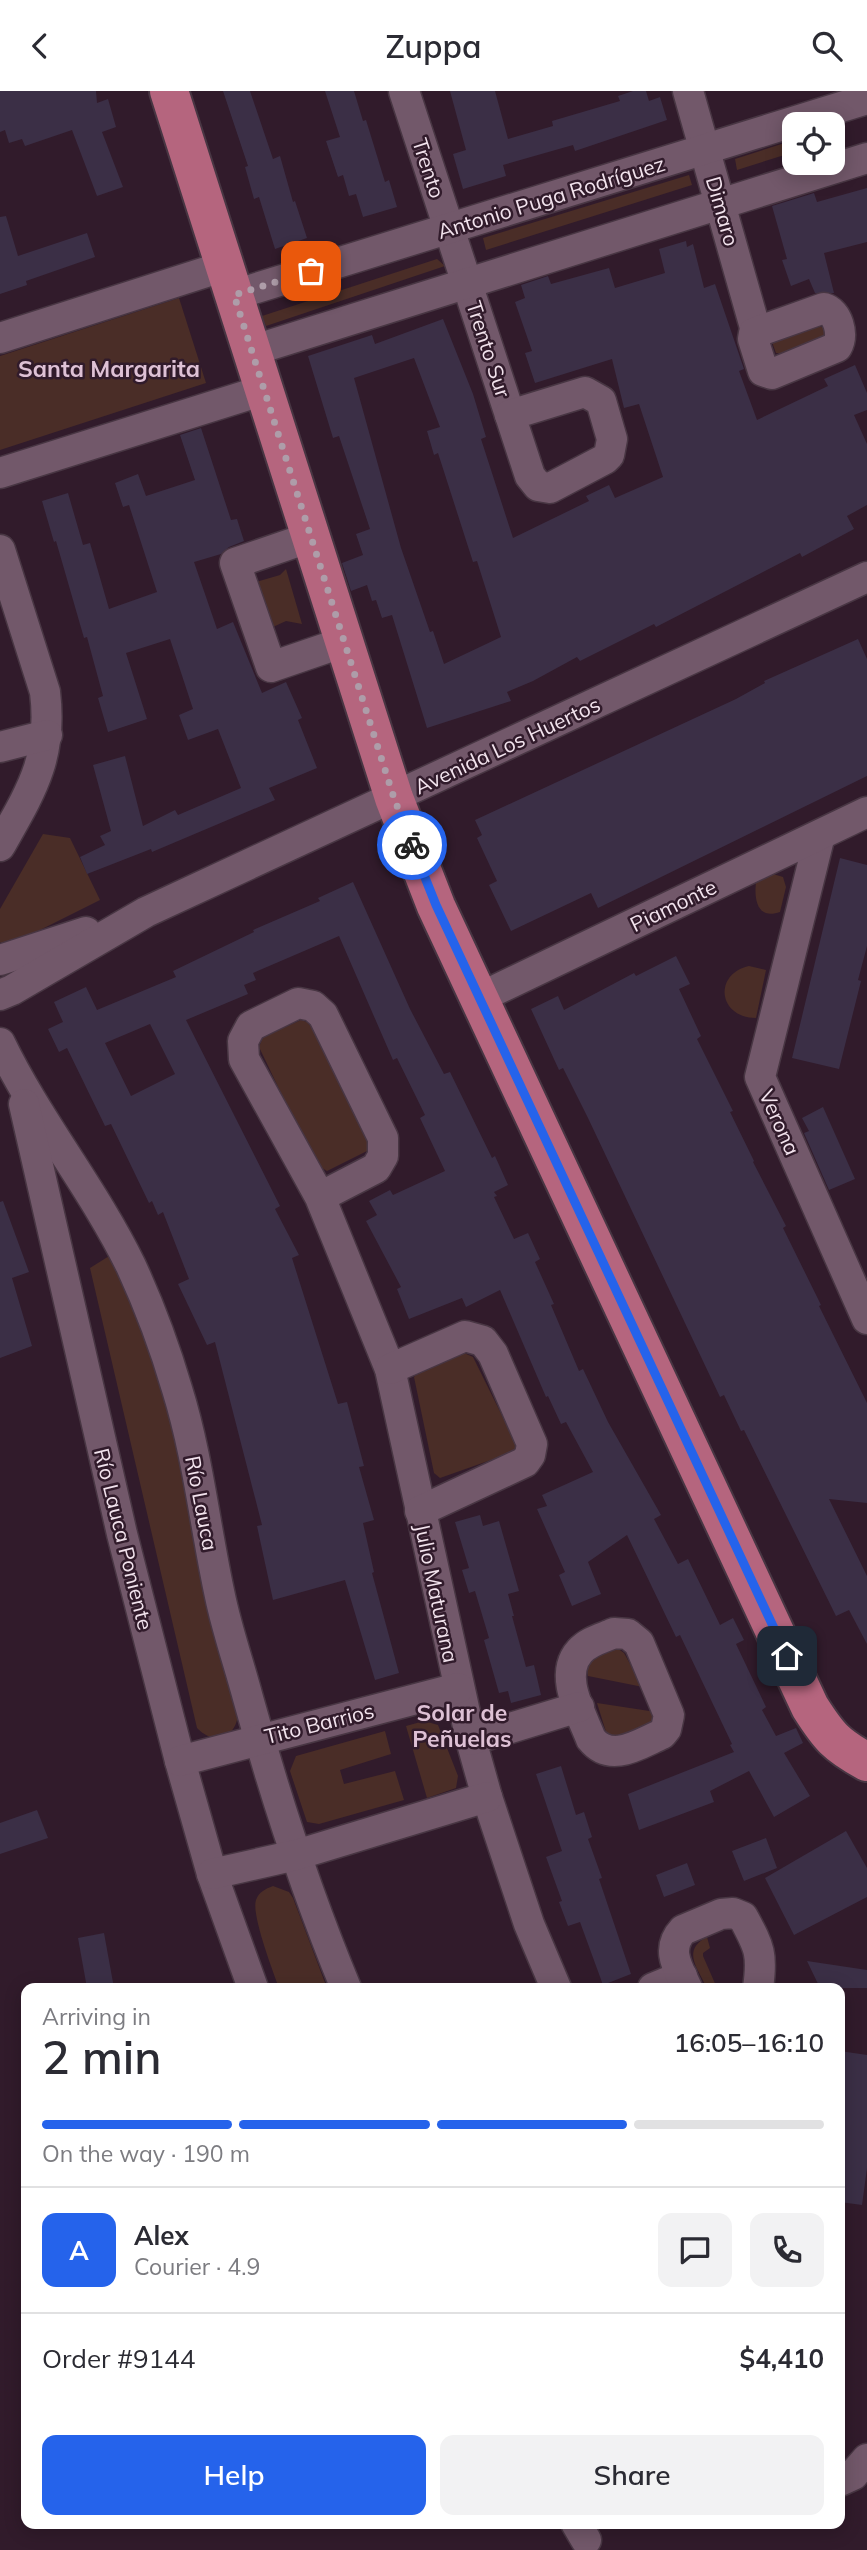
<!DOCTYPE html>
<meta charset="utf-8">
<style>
body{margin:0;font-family:Mulish,sans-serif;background:#f2f2f3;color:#2b2b33;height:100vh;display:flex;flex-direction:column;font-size:26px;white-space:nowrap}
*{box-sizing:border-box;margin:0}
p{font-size:23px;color:#7c7c81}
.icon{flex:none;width:38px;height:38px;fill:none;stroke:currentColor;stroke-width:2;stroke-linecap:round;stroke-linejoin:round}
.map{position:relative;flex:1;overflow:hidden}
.details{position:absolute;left:21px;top:1892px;width:824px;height:546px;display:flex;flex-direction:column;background:#fff;border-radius:14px;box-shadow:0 4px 18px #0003}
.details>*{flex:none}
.fabs{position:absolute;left:782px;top:21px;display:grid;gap:14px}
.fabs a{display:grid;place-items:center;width:63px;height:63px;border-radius:14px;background:#fff;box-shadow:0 4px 18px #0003;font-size:35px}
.pin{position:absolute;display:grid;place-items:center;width:60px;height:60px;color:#fff;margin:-30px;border-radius:14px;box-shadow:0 4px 10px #0006}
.courier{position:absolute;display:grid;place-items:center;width:70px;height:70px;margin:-35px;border:5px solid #2563eb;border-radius:50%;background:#fff;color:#222;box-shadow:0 2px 9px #0007}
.headline em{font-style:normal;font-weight:600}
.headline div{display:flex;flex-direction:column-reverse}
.headline{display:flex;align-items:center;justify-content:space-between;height:119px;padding:0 21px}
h1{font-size:46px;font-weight:600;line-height:52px}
.bar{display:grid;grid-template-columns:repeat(4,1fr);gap:10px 7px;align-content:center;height:84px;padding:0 21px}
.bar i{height:9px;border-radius:5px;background:#e1e1e2}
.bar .selected{background:#2563eb}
.bar p{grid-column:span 4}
.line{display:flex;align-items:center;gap:18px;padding:0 21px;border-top:2px solid #e1e1e2}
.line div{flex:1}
.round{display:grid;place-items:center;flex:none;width:74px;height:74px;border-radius:14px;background:#f2f2f3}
.action{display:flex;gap:14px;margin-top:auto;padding:14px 21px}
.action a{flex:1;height:80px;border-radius:14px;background:#2563eb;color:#fff;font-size:28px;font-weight:600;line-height:80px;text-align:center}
.action a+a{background:#f2f2f3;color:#2b2b33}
header{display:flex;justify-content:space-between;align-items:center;height:91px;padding:0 21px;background:#fff;font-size:32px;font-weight:600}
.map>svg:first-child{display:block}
.green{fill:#4a2d27}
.building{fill:#3b2f46;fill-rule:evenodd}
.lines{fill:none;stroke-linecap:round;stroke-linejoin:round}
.minor-casing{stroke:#483643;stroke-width:33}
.major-casing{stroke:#483643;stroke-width:42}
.minor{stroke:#72586a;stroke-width:30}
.major{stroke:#b5657e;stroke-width:38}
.done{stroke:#ae9da9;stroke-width:7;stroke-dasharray:0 12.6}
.route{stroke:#2563eb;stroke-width:9}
.labels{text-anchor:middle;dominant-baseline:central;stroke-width:5;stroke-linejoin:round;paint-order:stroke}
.street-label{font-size:21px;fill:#f2e3ed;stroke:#311b2b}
.neighbourhood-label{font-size:23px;font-weight:bold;fill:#dec1d5;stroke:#311b2b}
</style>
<header><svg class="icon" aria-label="back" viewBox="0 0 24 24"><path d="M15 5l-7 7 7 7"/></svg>Zuppa<svg class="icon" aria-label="search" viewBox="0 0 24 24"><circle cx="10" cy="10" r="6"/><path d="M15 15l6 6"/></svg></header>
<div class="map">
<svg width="867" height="2459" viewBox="0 0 867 2459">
<rect width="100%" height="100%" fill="#311b2b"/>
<g class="green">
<polygon points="794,49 794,61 737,79 735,68"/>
<polygon points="689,84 692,94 486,159 483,147"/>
<polygon points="437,168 445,175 266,235 262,225"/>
<polygon points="179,207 206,292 0,359 0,265"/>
<polygon points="816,235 827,237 825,246 788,263 776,262 772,251"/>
<polygon points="286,478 302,533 286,530 273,536 256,491 280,484"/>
<polygon points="43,743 70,747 100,809 12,853 2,853 0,851 0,818"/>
<path d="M773 783 783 786 786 796 780 821C757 829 754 808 756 791Z"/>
<path d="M749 875 766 879 756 927C718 927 713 883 749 875Z"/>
<polygon points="301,929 307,931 316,941 370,1051 369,1059 327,1080 315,1073 259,956 263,946"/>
<path d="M114 1162 161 1285 238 1620C238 1646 215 1656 197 1637L90 1177Z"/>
<polygon points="464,1262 473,1266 517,1355 516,1358 511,1362 440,1387 434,1382 414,1286 418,1281"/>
<polygon points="617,1557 624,1562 643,1596 588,1585 587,1573 590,1567"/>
<polygon points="597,1612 656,1621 654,1632 620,1649 607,1644"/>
<polygon points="424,1630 438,1634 458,1685 456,1697 427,1707 406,1635"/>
<polygon points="385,1640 391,1663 340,1679 344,1693 395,1680 404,1709 319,1733 307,1731 290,1680 296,1665"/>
<path d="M273 1795 289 1801 293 1807 327 1897H279C273 1880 251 1823 256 1809 259 1801 265 1798 273 1795Z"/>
<path d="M707 1846 710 1857 703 1862V1865L717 1897H707C698 1878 681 1859 707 1846Z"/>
</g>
<g class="building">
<polygon points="0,0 96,0 97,12 108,8 116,36 102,41 123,96 97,105 72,39 25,55 22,48 9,52 5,39 0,41"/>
<polygon points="223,0 250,0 273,68 280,65 293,111 295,110 307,147 275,158 259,106 254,108 245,76 248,75"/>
<polygon points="325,0 354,0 363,30 366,29 385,91 389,89 397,116 363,126 356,103 349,105 343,84 338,86 326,50 340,46"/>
<polygon points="450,0 495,0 508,48 553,35 552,30 620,10 618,5 633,0 646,0 649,10 660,6 667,29 575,60 573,54 503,74 506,85 463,98 453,63 466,59"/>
<polygon points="867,97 867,151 824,162 834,202 815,202 809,188 791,195 782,169 787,168 772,115 814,102 817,111"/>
<polygon points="6,125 18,165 87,142 95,166 26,190 27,194 0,203 0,126"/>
<path d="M686 150 687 156 693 153 704 197 715 193 744 278 739 280 757 329 828 295 824 288 855 274 867 302V319L854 324 867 353V414L847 425 854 438 802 466 800 462 656 536 654 533 580 570 577 566 533 590 507 601 511 610 427 637 392 524 382 527 376 509 372 510 367 494 351 500 342 472 363 464 356 443 370 438 339 345 333 347 308 265 372 244 375 253 443 228 473 303 486 346 481 348 513 447 589 410 586 405 609 394 615 407 663 386 639 313 624 317 612 268 535 292 525 262 532 260 515 211 525 207 521 194 548 185 551 193 609 177 615 197 665 182 659 158ZM414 267 440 336 427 340 434 364 438 362 473 471 477 470 501 546 444 573 433 540 430 541 401 457 354 287Z"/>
<polygon points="201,337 231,429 237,428 244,450 229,456 221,463 194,471 217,538 233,531 262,602 286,591 302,627 298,629 317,677 269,697 275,709 152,761 151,758 87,783 80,766 105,754 100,745 111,740 93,674 125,665 143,735 175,719 178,724 241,697 218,638 188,649 179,624 193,618 170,548 126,562 147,628 108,641 98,607 103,605 87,546 84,547 56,450 54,451 42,410 68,402 83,454 90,452 109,518 157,501 129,414 123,416 115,392 138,383 146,405 195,389 180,344"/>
<polygon points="858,548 867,568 867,685 598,817 591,802 511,840 489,794 497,790 477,747 482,744 475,729 736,608 765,592 764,590"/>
<polygon points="840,767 867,774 867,855 858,889 861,890 839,978 792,967"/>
<path d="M353 791 410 918 444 983 450 981 492 1067 495 1065 508 1094 494 1101 497 1105 494 1106 514 1148 528 1142 540 1168 535 1171 554 1213 551 1214 579 1280 583 1278 608 1331 661 1424 654 1428 678 1473 688 1468 720 1534 733 1527 744 1549 736 1553 766 1616 762 1619 776 1645 796 1637 803 1652 784 1662 810 1705 774 1726 749 1680 710 1700 714 1711 639 1739 628 1703 734 1661 730 1654 732 1653 680 1544 676 1546 627 1444 588 1471 601 1503 572 1515 559 1484 565 1481 537 1418 547 1415 542 1404 593 1381 566 1331 561 1333 548 1305 546 1306 500 1199 466 1216 462 1207 409 1228 397 1198 401 1196 366 1130 377 1124 369 1110 390 1099 393 1104 445 1080 420 1027 425 1024 397 967 393 969 339 845 253 882 256 889 244 894 248 903 186 929 280 1115 275 1118 299 1164 292 1167 338 1313 347 1311 364 1375 359 1376 374 1429 363 1432 374 1481 372 1482 399 1582 375 1589 345 1489 273 1509 257 1435 262 1434 215 1251 207 1254 178 1193 189 1188 163 1121 158 1124 152 1110 149 1112 111 1033 105 1035 67 957 59 961 48 938 63 931 54 911 86 896 97 919 176 886 173 880 254 841 253 839 320 810 318 807ZM150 933 175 983 131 1005 105 952Z"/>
<polygon points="676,865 690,893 679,898 701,945 697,948 733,1020 730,1021 754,1070 753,1071 786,1135 783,1137 821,1214 819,1215 867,1312 867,1412 829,1408 867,1485 867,1553 849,1519 836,1525 744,1339 741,1340 724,1304 720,1306 588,1027 563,977 559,979 531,918 558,905 564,919 634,882 636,885"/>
<polygon points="823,1016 855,1088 829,1099 804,1042 809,1040 802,1027"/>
<polygon points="3,1110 29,1181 12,1187 32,1255 0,1267 0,1111"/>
<polygon points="480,1424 483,1435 499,1430 519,1500 508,1503 514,1525 512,1525 526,1576 534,1574 541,1604 511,1612 508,1600 499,1602 484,1549 489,1547 475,1500 469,1502 462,1479 469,1477 455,1431"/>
<polygon points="561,1675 576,1724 584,1721 592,1746 588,1748 602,1787 599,1788 631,1883 603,1894 580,1831 568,1835 559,1811 562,1810 546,1766 562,1760 536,1683"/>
<polygon points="37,1719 48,1747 0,1763 0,1732"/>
<polygon points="846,1740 867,1777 867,1806 794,1844 765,1787"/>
<polygon points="766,1747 777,1777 744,1790 732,1760"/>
<polygon points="687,1772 695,1794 664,1806 656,1784"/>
<polygon points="104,1842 114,1897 87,1897 78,1847"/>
<polygon points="807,1870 867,1879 867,1897 820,1897"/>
<polygon points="840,1960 867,1964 867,2077 862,2114 840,2111"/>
</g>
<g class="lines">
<defs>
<g id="minor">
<polyline points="404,0 510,324"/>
<polyline points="688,0 756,240"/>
<polyline points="234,204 867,8"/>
<path d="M824 217C838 221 844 243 837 256L772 283 763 280 753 248 754 242Z"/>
<polyline points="0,247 225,175"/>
<polyline points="251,260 867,67"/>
<polygon points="585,301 601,310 612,348 609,364 605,368 550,397 538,395 530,385 510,324"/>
<polyline points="0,382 264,299"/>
<polyline points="311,446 235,472 271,576 344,551"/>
<path d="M0 459 45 601C53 667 31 700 0 755"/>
<polyline points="0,656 47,644"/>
<polyline points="820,744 760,986 867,1228"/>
<polyline points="0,869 86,841"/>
<polyline points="0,904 12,899 146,821 867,486"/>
<polyline points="479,907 867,721"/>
<path d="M0 952C37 1029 93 1097 131 1175 149 1214 165 1257 177 1298 198 1365 205 1436 220 1505 227 1539 239 1573 248 1607 275 1705 307 1803 346 1897"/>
<polyline points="24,1013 122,1443 180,1670 212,1783 253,1897"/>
<polyline points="320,1106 376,1077 383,1065 383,1047 323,924 313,915 298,912 251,935 243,950 244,968 320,1106 390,1278 471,1649 487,1706 529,1833 556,1897"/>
<polyline points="390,1278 465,1245 483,1250 493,1263 532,1353 530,1364 525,1371 420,1420"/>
<path d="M614 1542 628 1543 639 1552 669 1624 666 1638 662 1643C639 1653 611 1673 591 1648 581 1622 558 1584 580 1560 589 1550 603 1547 614 1542Z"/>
<polyline points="471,1649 579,1616"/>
<polyline points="180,1670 458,1597"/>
<polyline points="212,1783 296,1764 487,1706"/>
<polyline points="653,1897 682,1885"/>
<path d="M687 1897C678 1877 665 1858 683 1839L721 1823 733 1822 743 1826C759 1856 763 1862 758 1897"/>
<polyline points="840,2390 853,2384 867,2368"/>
<polyline points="576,2432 586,2449"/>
</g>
<path id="major" d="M169 0 394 707 436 815 810 1616C829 1646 836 1654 867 1671"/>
</defs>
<use href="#minor" class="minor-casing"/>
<use href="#major" class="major-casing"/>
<use href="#minor" class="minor"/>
<use href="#major" class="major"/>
</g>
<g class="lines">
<polyline class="done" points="311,180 234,204 394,707 412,754"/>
<polyline class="route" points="412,754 436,814 787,1565"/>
</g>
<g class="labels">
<g class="street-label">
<text transform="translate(429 77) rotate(72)">Trento</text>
<text transform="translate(551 106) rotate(-17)">Antonio Puga Rodríguez</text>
<text transform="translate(723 120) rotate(74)">Dimaro</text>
<text transform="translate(489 258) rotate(72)">Trento Sur</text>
<text transform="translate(507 654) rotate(-25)">Avenida Los Huertos</text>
<text transform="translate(673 814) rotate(-26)">Piamonte</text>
<text transform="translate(780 1031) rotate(66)">Verona</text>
<text transform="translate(202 1412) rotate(79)">Río Lauca</text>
<text transform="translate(124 1448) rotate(76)">Río Lauca Poniente</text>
<text transform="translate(437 1502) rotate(78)">Julio Maturana</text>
<text transform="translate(319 1632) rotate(-14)">Tito Barrios</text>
</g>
<g class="neighbourhood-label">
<text x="109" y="277">Santa Margarita</text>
<text x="462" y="1621">Solar de<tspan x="462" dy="26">Peñuelas</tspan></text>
</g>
</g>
</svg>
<div class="fabs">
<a><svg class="icon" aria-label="locate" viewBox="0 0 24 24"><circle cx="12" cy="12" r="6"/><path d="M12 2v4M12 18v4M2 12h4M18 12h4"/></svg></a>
</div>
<div class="pin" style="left:311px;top:180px;background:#ea580c"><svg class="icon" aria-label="bag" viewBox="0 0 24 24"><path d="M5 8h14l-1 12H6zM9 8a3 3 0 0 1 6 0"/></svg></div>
<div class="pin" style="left:787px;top:1565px;background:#1f2937"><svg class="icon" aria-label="home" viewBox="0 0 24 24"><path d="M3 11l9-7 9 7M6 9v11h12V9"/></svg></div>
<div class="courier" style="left:412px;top:754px"><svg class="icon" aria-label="bike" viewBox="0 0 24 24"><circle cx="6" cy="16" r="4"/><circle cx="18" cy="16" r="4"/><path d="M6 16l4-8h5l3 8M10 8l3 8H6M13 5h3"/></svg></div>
<section class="details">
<div class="headline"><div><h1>2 min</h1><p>Arriving in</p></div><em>16:05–16:10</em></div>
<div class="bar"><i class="selected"></i><i class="selected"></i><i class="selected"></i><i></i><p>On the way · 190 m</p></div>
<div class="line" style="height:126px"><b class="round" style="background:#2563eb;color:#fff">A</b><div><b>Alex</b><p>Courier · 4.9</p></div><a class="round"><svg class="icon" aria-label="chat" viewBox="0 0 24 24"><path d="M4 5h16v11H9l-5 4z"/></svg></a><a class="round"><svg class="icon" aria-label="phone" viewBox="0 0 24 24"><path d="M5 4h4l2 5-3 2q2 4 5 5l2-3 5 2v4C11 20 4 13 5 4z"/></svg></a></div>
<div class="line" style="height:91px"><div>Order #9144</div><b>$4,410</b></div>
<div class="action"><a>Help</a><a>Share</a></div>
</section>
</div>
